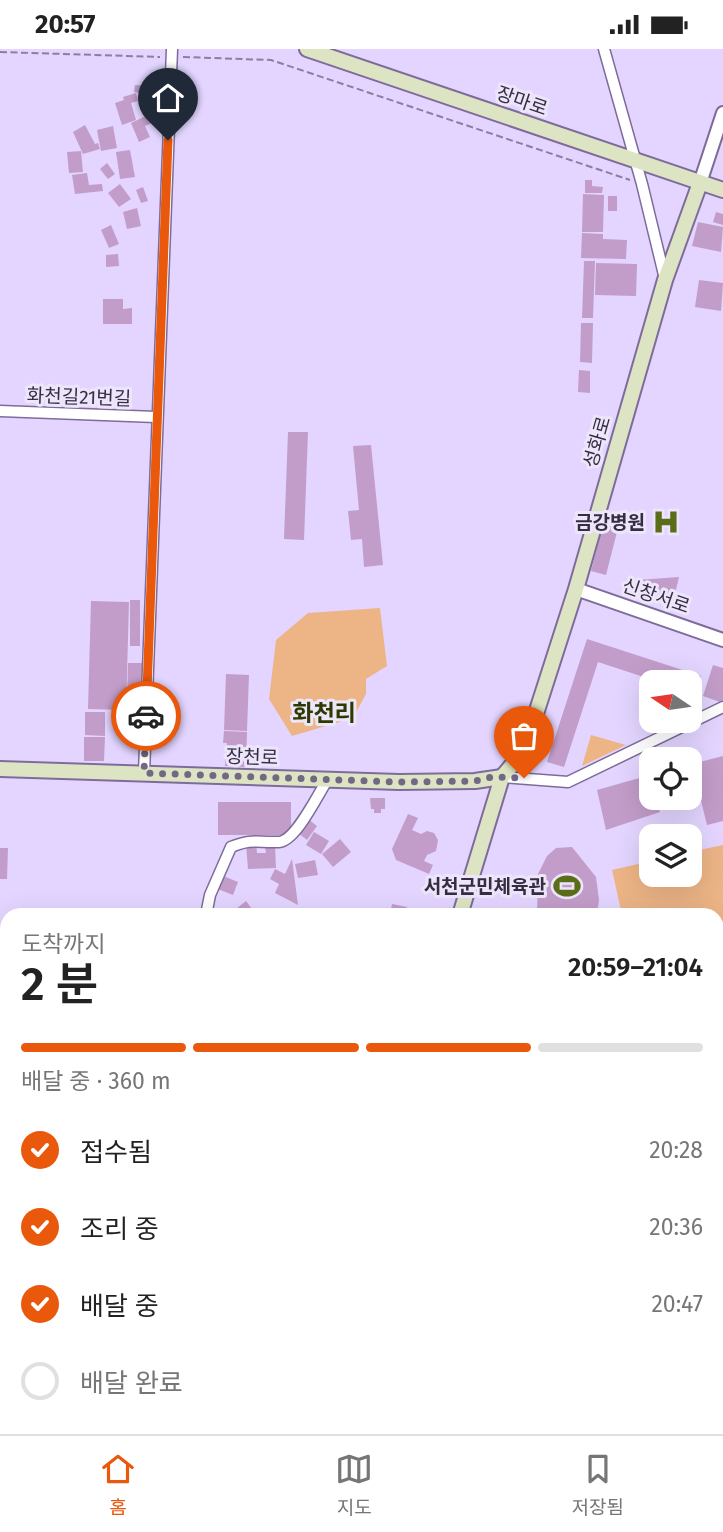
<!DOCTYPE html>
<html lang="ko">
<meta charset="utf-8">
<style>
body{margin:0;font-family:"Fira Sans","Noto Sans KR",sans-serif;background:#f2f2f2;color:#222;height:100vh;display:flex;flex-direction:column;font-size:26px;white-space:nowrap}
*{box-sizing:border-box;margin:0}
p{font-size:23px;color:#767676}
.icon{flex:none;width:38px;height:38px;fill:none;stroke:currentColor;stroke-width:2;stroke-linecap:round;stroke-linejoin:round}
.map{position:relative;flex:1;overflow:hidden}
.side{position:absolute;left:0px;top:859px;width:724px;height:527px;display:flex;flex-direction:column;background:#fff;border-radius:21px 21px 0 0;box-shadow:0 7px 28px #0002}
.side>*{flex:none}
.needle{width:46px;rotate:283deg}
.fabs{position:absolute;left:639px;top:621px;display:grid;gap:14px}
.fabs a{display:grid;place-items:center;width:63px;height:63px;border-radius:14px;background:#fff;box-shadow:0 7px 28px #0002;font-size:35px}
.pin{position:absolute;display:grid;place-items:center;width:60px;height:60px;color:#fff;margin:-72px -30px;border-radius:50% 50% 50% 0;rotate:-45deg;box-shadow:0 0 7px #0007}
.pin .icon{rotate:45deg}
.courier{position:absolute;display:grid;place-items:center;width:70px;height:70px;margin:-35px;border:5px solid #ea580c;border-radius:50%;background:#fff;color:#222;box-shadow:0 2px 9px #0007}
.head em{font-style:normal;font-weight:600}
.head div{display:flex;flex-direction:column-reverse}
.head{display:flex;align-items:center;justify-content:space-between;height:119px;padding:0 21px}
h1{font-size:46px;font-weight:600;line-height:52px}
.bar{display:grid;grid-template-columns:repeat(4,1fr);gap:10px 7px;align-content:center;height:84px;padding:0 21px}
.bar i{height:9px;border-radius:5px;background:#e0e0e0}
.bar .on{background:#ea580c}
.bar p{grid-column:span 4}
ol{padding:0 21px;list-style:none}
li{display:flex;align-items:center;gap:21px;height:77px}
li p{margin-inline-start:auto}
li .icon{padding:7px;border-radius:50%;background:#ea580c;color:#fff;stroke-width:4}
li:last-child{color:#767676}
li i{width:38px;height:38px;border:4px solid #e0e0e0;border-radius:50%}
.status{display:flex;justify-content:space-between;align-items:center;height:49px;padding:0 35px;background:#fff;direction:ltr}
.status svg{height:19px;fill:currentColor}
.dock{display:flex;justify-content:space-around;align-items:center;height:98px;border-top:2px solid #e0e0e0;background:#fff;font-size:19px;color:#767676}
.dock a{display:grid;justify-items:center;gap:4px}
.dock .on{color:#ea580c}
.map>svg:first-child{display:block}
.green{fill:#edb586}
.building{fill:#c29dc9}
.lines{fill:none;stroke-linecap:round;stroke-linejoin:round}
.minor-casing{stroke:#7d6c9a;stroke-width:13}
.tertiary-casing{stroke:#7d6c9a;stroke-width:16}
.secondary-casing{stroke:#7d6c9a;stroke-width:18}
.path{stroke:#8a7f9e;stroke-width:2;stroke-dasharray:7 3.5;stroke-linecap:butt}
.minor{stroke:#fff;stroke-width:10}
.tertiary{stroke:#fff;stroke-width:12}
.secondary{stroke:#dde4c3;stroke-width:14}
.done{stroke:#726884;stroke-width:7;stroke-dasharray:0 12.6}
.route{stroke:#ea580c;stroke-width:9}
.labels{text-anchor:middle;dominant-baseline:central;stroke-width:6;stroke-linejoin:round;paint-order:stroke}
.street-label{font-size:19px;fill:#352e42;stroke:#ede6fb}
.poi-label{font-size:19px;font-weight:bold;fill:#352e42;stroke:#ede6fb;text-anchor:end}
.quarter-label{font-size:23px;font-weight:bold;fill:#2d3900;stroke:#ede6fb}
</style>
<div class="status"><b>20:57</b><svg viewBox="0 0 49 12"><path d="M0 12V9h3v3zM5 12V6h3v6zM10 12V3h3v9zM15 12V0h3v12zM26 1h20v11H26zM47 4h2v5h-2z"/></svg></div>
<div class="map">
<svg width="723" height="1385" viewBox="0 0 723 1385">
<rect width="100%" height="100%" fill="#e3d5ff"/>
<g class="green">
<polygon points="380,559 387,617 366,630 366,645 353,669 292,687 269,650 276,591 308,564"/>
<polygon points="591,686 626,696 582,717"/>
<polygon points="723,796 723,973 718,974 718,866 622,866 612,821 651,812 651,826 690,826 690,803"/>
</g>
<g class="building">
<polygon points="135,36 150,37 150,45 134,43"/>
<polygon points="136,44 138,52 131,54 136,71 122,76 115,54 124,51 123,48"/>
<polygon points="148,66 152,74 145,77 150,88 139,93 131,74"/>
<polygon points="85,76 95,95 98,94 100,100 83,105 73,83"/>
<polygon points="113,77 117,99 101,102 97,81"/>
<polygon points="130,101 135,128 120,130 116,103"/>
<polygon points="81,102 83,123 69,124 67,103"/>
<polygon points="107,114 115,125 108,130 100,120"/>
<polygon points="87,124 89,136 102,135 103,142 75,145 72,126"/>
<polygon points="585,131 592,131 592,137 603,138 602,144 585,144"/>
<polygon points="120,135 131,150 119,158 108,144"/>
<polygon points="143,138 148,152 141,154 136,141"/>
<polygon points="583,145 604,146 603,183 582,183"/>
<rect x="608" y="147" width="9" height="15"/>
<polygon points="137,159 141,177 127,180 123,163"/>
<polygon points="716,163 723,165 723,176 713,173"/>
<polygon points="698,173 723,178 721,203 692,197"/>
<polygon points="111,176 119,195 109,199 101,181"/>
<polygon points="582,184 603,185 603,190 627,191 626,210 581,209"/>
<polygon points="118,205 119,217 106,218 106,206"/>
<polygon points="584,212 595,212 593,269 582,269"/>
<polygon points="596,214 637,215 636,247 595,246"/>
<polygon points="699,231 723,234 721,262 695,258"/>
<polygon points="103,250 123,250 123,260 132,259 132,275 103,275"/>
<polygon points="581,274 593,274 592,314 580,313"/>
<polygon points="579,321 590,322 590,344 578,343"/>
<polygon points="288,383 308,383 304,491 284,490"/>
<polygon points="371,396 383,516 364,518 362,490 351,491 348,462 359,461 353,397"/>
<polygon points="603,475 618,479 606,526 591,522"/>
<polygon points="679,528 672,557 635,547 637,531"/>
<rect x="130" y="551" width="10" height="46"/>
<polygon points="91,552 129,553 126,661 88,660"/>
<polygon points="587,590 701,627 695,644 690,642 690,634 662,634 598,613 564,718 547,713"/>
<polygon points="128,614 144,614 143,651 127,651"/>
<polygon points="713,616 723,619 723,651 720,653 703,647"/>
<polygon points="226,625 249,626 247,682 224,681"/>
<polygon points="85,663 105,663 105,687 85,686"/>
<polygon points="224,682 247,683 246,718 225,717 227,694 223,694"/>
<polygon points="84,688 105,688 104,712 84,712"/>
<polygon points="677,703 680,710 654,710"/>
<polygon points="723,707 723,772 707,776 692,715"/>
<polygon points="650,726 651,749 656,749 660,763 606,781 597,741"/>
<polygon points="370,749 385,749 385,760 381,760 381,764 374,764 374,760 371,760"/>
<rect x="218" y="753" width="73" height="33"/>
<polygon points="408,765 418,769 412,781 421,785 427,782 434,784 438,791 436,802 427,806 424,812 433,816 429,825 396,811 392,800"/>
<polygon points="308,770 317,777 307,791 298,784"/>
<polygon points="314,783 329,792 321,805 306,796"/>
<polygon points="340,790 351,803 333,818 322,805"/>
<polygon points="256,794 257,804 266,804 265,798 275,797 276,819 248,820 246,795"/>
<polygon points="572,798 596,828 599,851 597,866 537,866 538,825 547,807 556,799"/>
<polygon points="0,799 8,799 7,830 0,830"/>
<polygon points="292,810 298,856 275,844 279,835 270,830 275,820 285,825"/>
<polygon points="315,811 318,826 298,829 295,815"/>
<polygon points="221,826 238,833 233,846 215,839"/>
<polygon points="246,852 255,864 234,866 232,863"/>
<polygon points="392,855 407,858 406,866 390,866"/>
</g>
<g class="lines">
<defs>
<g id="minor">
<polyline points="604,0 642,135 665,230"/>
<polyline points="0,362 156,368"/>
<polyline points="144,724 172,0"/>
<polyline points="502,728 568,733 723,658"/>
<path d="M206 866 210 846 231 798C253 789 257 794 279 793 296 792 318 745 328 730"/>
<polyline points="718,1026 723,1024"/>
<polyline points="718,1112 723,1109"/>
<polyline points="373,1379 379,1385"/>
<polyline points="700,1379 703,1385"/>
<polyline points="22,1385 23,1379"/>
<polyline points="160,1385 162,1379"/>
<polyline points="262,1385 263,1379"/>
<polyline points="399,1385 402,1379"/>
</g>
<g id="tertiary">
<polyline points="700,134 723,64"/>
<polyline points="576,540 723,591"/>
</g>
<g id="secondary">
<polyline points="307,0 723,141"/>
<polyline points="0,720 399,733 475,732 502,728"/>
<polyline points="460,866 502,728 524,702 576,540 665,231 700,134"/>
</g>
</defs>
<use href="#minor" class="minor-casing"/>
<use href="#tertiary" class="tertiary-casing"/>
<use href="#secondary" class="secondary-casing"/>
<g class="path">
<polyline points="0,3 160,8"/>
<polyline points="183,8 271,11 630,131"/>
</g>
<use href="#minor" class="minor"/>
<use href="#tertiary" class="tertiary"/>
<use href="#secondary" class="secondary"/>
</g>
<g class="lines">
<polyline class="done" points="146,667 144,724 399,733 475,732 492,728 524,729"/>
<polyline class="route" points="146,667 168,91"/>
</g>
<defs>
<symbol id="hospital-bare" viewBox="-9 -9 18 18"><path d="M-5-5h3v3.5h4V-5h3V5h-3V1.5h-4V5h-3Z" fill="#5c6d1a" stroke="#ede6fb" stroke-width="2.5" paint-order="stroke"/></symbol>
<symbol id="stadium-bare" viewBox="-9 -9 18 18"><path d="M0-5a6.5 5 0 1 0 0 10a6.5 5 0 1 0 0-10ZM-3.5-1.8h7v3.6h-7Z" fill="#5c6d1a" stroke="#ede6fb" stroke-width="2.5" paint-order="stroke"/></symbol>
</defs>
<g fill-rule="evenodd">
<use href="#hospital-bare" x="647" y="454" width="38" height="38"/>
<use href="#stadium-bare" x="548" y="818" width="38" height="38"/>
</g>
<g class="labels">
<g class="street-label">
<text transform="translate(522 52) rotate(19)">장마로</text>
<text transform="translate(79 348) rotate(2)">화천길21번길</text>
<text transform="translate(597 393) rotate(-74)">성화로</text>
<text transform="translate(656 547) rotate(19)">신창서로</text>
<text transform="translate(252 708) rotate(2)">장천로</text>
</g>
<g class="poi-label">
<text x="645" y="473">금강병원</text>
<text x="546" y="837">서천군민체육관</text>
</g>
<g class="quarter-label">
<text x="324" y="664">화천리</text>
</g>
</g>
</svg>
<div class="fabs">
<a><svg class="needle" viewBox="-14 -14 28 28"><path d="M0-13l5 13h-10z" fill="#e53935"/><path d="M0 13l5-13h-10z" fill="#767676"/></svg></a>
<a><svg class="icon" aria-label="locate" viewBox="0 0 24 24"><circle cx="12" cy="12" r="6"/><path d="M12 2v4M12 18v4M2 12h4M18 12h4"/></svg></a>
<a><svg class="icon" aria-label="layers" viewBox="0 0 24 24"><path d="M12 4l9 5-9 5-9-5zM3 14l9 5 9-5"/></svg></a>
</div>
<div class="pin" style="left:524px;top:729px;background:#ea580c"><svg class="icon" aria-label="bag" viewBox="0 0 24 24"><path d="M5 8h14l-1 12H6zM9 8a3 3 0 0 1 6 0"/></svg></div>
<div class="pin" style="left:168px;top:91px;background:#1f2937"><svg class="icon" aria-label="home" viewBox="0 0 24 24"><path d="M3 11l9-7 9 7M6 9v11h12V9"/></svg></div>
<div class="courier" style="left:146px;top:667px"><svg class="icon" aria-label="car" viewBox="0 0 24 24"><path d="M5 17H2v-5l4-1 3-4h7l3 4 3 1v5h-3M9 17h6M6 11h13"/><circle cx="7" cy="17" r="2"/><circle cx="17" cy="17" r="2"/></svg></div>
<section class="side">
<div class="head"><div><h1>2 분</h1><p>도착까지</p></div><em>20:59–21:04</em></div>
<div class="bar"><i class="on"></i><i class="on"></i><i class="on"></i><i></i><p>배달 중 · 360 m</p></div>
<ol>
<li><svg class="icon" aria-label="check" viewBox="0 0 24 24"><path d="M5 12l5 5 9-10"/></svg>접수됨<p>20:28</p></li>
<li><svg class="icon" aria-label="check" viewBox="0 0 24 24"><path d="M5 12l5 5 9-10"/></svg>조리 중<p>20:36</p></li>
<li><svg class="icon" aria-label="check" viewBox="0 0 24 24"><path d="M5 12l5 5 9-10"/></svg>배달 중<p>20:47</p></li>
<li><i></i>배달 완료</li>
</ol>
</section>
</div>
<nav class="dock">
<a class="on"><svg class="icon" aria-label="home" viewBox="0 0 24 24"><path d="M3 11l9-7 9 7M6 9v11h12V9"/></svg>홈</a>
<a><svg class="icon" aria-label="map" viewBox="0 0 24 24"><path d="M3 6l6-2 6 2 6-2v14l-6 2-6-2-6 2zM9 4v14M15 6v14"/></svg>지도</a>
<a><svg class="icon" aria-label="saved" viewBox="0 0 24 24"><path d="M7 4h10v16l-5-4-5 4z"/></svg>저장됨</a>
</nav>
